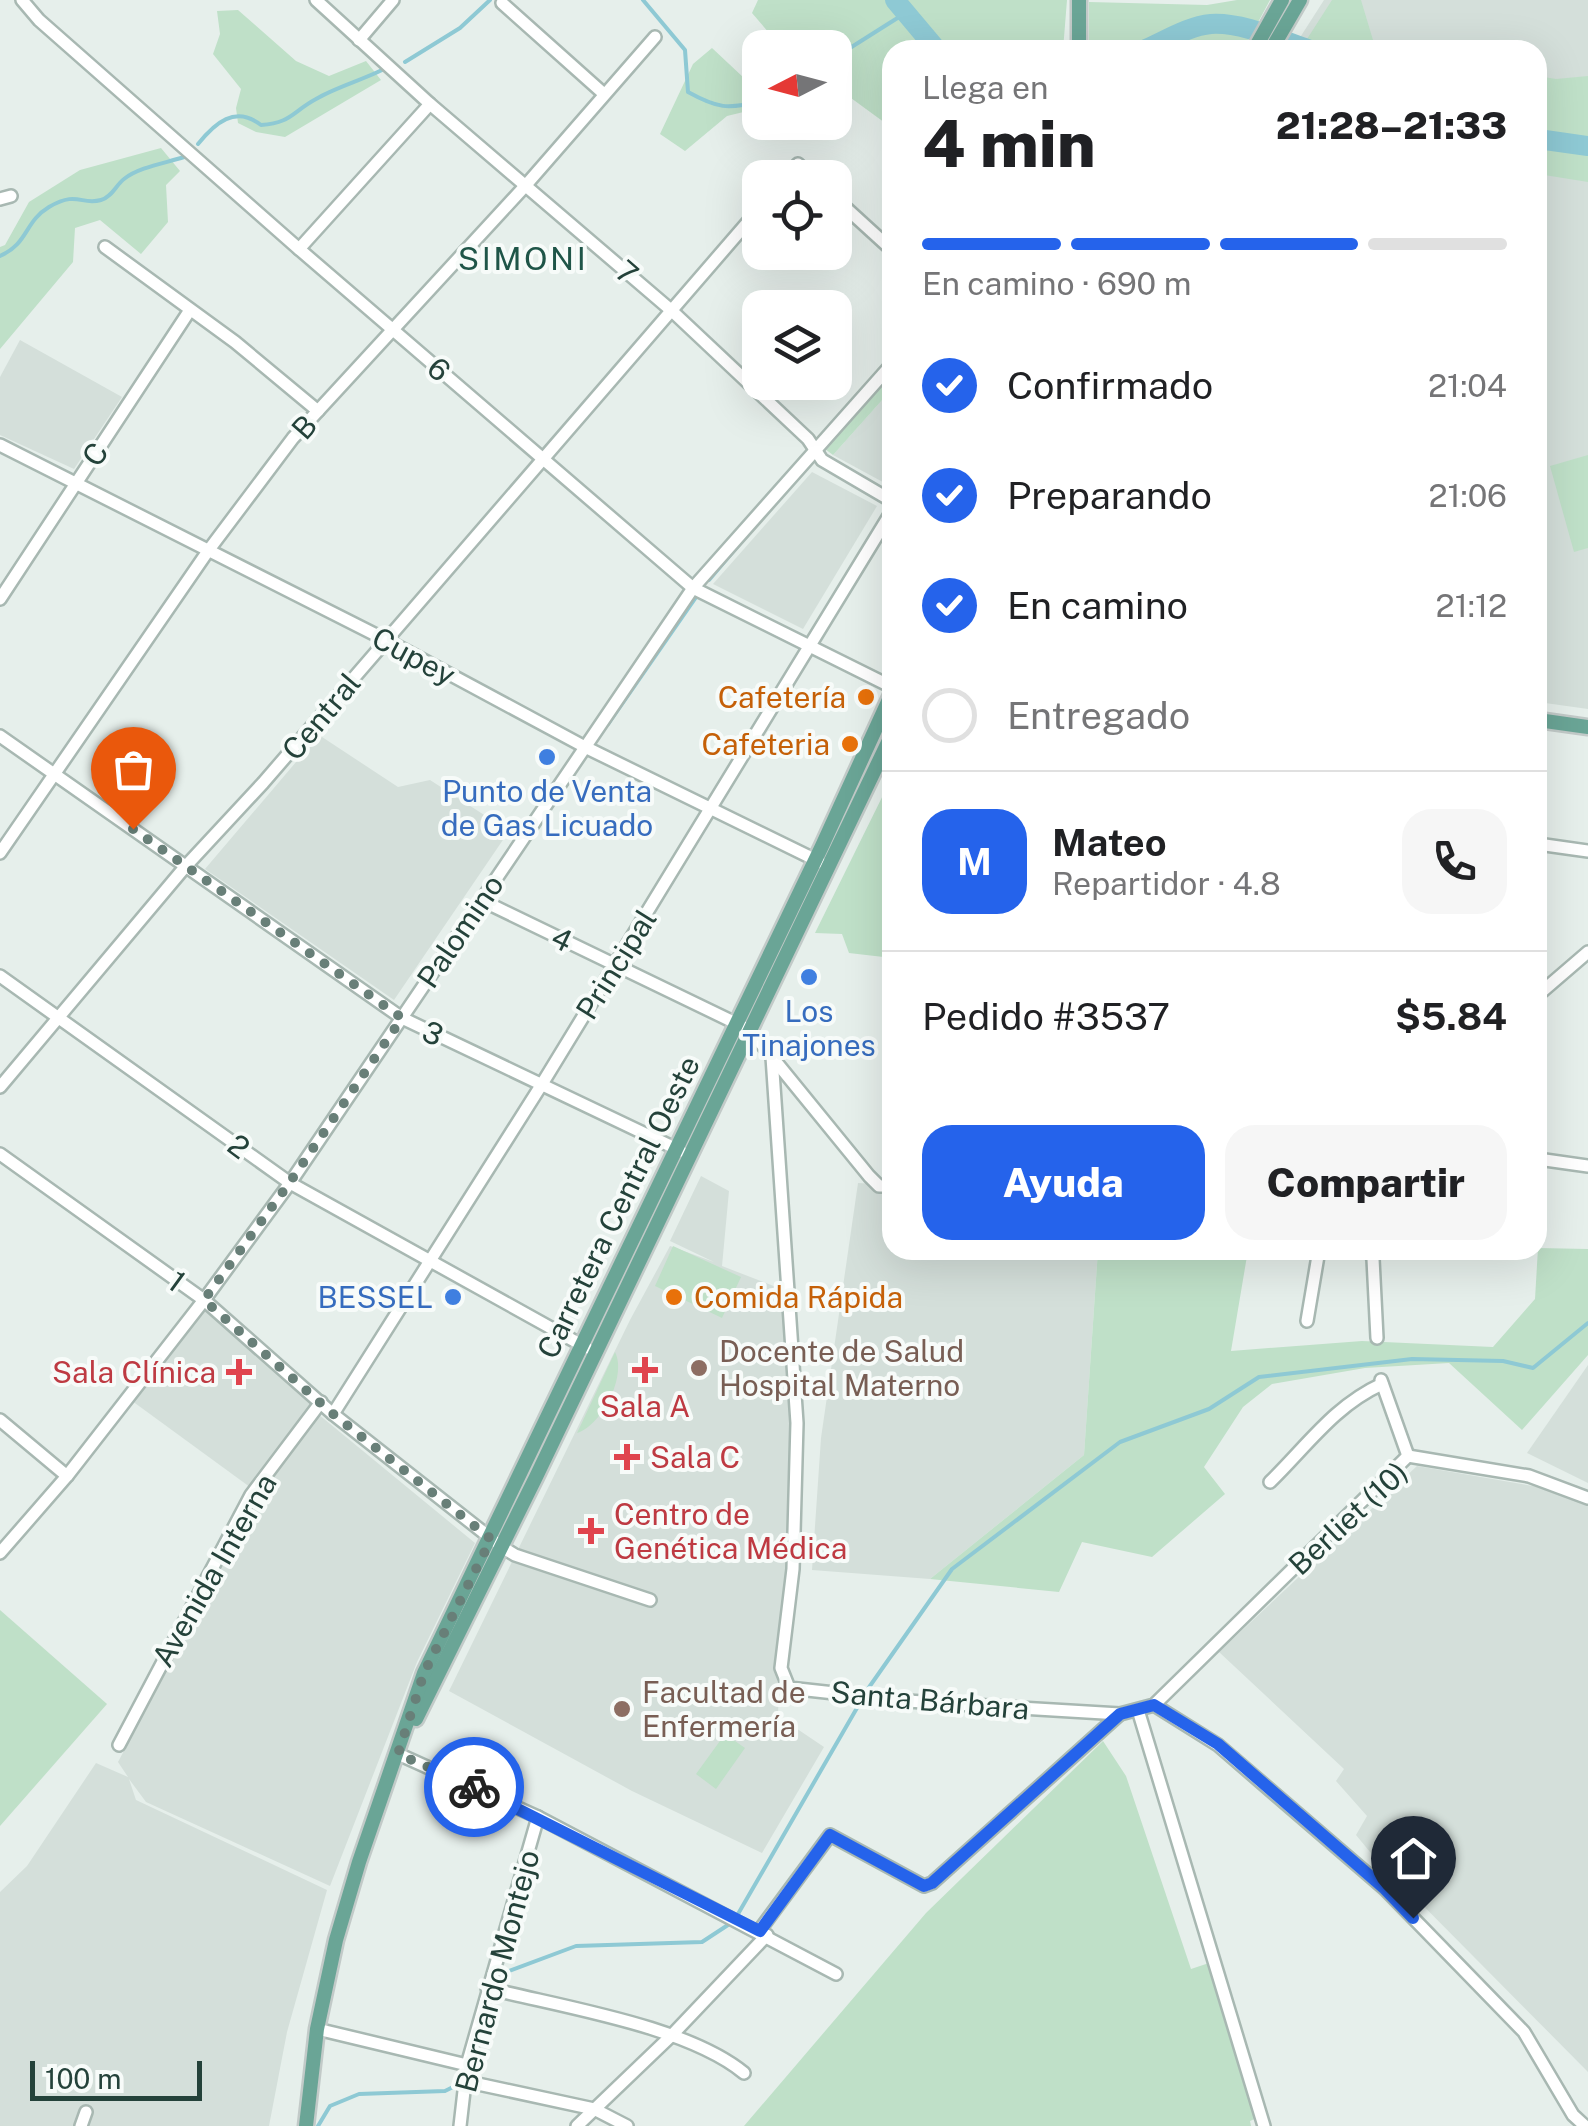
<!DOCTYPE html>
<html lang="es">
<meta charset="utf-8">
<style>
body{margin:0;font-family:"Public Sans",sans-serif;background:#f6f6f6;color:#202124;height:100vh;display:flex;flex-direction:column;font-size:38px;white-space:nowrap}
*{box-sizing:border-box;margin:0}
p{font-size:32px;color:#757577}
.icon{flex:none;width:55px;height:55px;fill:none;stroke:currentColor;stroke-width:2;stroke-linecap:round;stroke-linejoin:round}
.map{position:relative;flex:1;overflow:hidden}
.side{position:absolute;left:882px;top:40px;width:665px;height:1220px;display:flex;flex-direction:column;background:#fff;border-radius:30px;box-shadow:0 10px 40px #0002}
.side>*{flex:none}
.needle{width:65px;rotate:264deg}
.tools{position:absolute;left:742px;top:30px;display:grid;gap:20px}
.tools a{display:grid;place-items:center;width:110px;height:110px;border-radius:20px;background:#fff;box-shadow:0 10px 40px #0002;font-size:50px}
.scale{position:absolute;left:30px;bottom:25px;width:172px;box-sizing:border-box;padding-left:10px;border:5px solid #24423a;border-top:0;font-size:28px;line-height:35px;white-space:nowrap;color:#24423a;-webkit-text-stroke:8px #f7fbf9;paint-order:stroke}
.pin{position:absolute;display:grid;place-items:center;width:85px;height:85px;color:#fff;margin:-102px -42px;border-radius:50% 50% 50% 0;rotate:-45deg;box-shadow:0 0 10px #0007}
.pin .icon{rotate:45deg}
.courier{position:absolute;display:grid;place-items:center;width:100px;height:100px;margin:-50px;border:8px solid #2563eb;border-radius:50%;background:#fff;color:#222;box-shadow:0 2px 12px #0007}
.summary em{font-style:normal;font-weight:800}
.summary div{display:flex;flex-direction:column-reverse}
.summary{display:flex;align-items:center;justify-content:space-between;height:170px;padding:0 40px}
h1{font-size:65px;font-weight:800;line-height:75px}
.bar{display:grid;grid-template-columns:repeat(4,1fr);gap:15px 10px;align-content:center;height:120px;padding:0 40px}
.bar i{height:12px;border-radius:8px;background:#e0e0e0}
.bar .active{background:#2563eb}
.bar p{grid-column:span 4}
.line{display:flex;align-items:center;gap:25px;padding:0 40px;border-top:2px solid #e0e0e0}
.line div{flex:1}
.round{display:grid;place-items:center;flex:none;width:105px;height:105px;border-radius:30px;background:#f6f6f6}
ol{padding:0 40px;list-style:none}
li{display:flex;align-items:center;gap:30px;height:110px}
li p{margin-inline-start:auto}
li .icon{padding:10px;border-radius:50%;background:#2563eb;color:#fff;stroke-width:4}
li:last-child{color:#757577}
li i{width:55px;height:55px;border:5px solid #e0e0e0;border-radius:50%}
.cta{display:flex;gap:20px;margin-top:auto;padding:20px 40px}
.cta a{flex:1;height:115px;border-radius:30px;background:#2563eb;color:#fff;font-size:40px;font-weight:800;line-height:115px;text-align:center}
.cta a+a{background:#f6f6f6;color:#202124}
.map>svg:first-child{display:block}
.built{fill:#d4dfda}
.green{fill:#bfe0c8}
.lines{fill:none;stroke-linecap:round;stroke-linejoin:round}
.stream{stroke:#8ec9d4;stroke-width:4}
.river{stroke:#8ec9d4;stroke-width:20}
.minor-casing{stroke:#a8b8b2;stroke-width:16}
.major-casing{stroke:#c2cac8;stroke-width:19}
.minor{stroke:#fff;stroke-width:11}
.major{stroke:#6aa596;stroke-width:14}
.done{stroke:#687f78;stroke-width:10;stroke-dasharray:0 18}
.route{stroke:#2563eb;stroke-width:12}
.food-dot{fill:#e8710a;stroke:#f7fbf9;stroke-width:4}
.shop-dot{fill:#3f7fe0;stroke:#f7fbf9;stroke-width:4}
.education-dot{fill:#8d6e63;stroke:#f7fbf9;stroke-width:4}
.health-dot{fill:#e0444e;stroke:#f7fbf9;stroke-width:4}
.labels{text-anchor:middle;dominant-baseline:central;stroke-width:8;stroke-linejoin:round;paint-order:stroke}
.street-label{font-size:30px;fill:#24423a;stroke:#f7fbf9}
.food-label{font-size:30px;fill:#c56008;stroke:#f7fbf9;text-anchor:end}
.shop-label{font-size:30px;fill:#366cbe;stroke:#f7fbf9}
.education-label{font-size:30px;fill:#785e54;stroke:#f7fbf9;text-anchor:start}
.health-label{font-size:30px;fill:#be3a42;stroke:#f7fbf9;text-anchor:start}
.neighbourhood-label{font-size:32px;letter-spacing:2.5px;fill:#1f5548;stroke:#f7fbf9}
</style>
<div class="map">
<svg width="1588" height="2126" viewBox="0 0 1588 2126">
<rect width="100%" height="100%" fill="#e6efeb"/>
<g class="built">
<polygon points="1324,0 1588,0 1588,709 1538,702 1538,50 1292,50"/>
<polygon points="20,340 122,397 74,469 0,435 0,377"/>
<polygon points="892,389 892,487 833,455"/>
<polygon points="812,472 877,506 803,629 713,584"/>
<polygon points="319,735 398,787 430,780 509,831 394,1000 205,869"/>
<polygon points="701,1176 729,1191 722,1266 784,1290 790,1419 788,1569 781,1622 778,1716 824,1747 762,1853 632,1791 449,1691 630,1320 670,1246 714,1262 670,1241"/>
<polygon points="858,1183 892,1185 892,1250 1098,1250 1084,1455 930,1579 812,1570 821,1438"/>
<polygon points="204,1300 321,1402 254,1490 128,1398"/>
<polygon points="1588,1365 1588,1483 1527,1453"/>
<polygon points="318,1414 475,1543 417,1662 330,1886 146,1802 129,1779 136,1800 327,1890 287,2032 269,2126 0,2126 0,1892 27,1866 96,1763 128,1777 118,1762 258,1498"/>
<polygon points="1417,1466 1539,1487 1588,1506 1588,2072 1370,1852 1356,1835 1367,1816 1336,1781 1344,1769 1219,1652"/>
</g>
<g class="green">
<polygon points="758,0 1067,0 1063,50 939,50 905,27 930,50 892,50 892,128 840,90 835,91 835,48 781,47 752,13"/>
<polygon points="1237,0 1270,0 1243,50 1089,50 1089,2 1207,5"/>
<polygon points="1332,0 1361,0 1373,40 1385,50 1300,50"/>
<polygon points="238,10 296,61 329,76 366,61 381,80 285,137 256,132 238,123 236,108 241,89 213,54 220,34 217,11"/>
<polygon points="712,48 760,93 760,108 727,116 685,151 660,134 693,64"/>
<polygon points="1538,76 1556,79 1588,76 1588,182 1538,174"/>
<polygon points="161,148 180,171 166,185 168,222 141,254 100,220 75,228 73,262 0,349 0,247 5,245 29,202 80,170"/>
<polygon points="892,373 892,389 833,455 825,449"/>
<polygon points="1588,455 1588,548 1574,552 1550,466"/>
<polygon points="892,777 892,958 849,953 842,934 815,933"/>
<polygon points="673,1246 741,1277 722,1318 655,1286"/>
<polygon points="1538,1248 1588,1249 1588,1355 1522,1430 1449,1363 1365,1368 1272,1384 1243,1407 1204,1467 1225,1494 1152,1557 1082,1542 1059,1592 930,1579 1084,1455 1098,1250 1248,1250 1231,1351 1362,1341 1493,1347 1535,1299"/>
<path d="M615 1352C627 1376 602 1425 577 1433Z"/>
<polygon points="0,1610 107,1704 0,1826"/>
<polygon points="725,1734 745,1748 716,1789 696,1774"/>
<polygon points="1103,1741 1126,1776 1191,1969 1215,1961 1266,2114 1250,2121 1251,2126 744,2126 926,1913"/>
</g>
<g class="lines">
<g class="stream">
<path d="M643 0 685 50 688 92C717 108 728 110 760 101"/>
<polyline points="405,62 460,28 490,0"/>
<polyline points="835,73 842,53 907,12"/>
<path d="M198 144C215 123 235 105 261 125 291 123 292 112 316 99 334 88 362 80 382 70"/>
<path d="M0 256C29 243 24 222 49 207 78 190 81 206 101 200 112 197 116 185 124 179 139 167 166 163 184 157"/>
<polyline points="709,580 748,534"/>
<polyline points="608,724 696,597"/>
<polyline points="865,1693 952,1569 1120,1442 1209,1409 1259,1377 1412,1359 1503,1361 1533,1368 1588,1323"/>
<polyline points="738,1914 861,1701"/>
<polyline points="498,1975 576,1946 702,1942 731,1923"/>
<polyline points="318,2126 330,2106 359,2094 445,2091 455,2086"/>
</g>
<g class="river">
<polyline points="895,0 937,50"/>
<path d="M1144 50C1165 41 1188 26 1211 24 1243 22 1280 40 1310 50"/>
<polyline points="1538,139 1588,146"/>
</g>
<defs>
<g id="minor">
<polyline points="22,0 39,20 299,249 693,588 892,687"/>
<polyline points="316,0 430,104 672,311 808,439 822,460 892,501"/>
<polyline points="502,3 604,94"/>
<polyline points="359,40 393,0"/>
<polyline points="786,178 798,164 813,178"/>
<polyline points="835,198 892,250"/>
<polyline points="0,199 11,196"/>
<polyline points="105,247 235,342 318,411"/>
<polyline points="299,249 430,104"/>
<polyline points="0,445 386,640 585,747 820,862"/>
<polyline points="0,599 190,310"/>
<polyline points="0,736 402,1018 681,1151"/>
<polyline points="1538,844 1588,851"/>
<polyline points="0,853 208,551 293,438 526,185 655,37"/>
<polyline points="481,900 750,1030 869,1176 879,1186 892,1186"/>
<polyline points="0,976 290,1183 587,1348"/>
<polyline points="1538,995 1588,952"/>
<polyline points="772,1057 797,1423 793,1569 781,1668 789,1688 907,1701 1120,1714 1154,1705 1408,1456"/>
<polyline points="0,1087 185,867 263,783 760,208"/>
<polyline points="0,1154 204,1300 333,1414 502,1547 515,1555 650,1600"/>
<polyline points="1538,1159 1588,1166"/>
<polyline points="1369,1250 1373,1259 1377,1338"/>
<polyline points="1307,1321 1319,1250"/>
<polyline points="1381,1380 1408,1456"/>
<polyline points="333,1414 542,1084 892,511"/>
<polyline points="0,1420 67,1476"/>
<polyline points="1408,1456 1529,1476 1588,1498"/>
<path d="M1270 1482C1307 1446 1334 1406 1382 1384"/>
<polyline points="0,1553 67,1476 204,1300 290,1183 693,588 892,364"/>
<polyline points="1154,1705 1218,1745 1385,1889 1524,2032 1573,2115 1585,2126"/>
<polyline points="1138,1710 1264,2126"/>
<polyline points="119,1745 251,1495 321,1402"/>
<polyline points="398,1754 538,1817 836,1974"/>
<polyline points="759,1931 830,1835 924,1886 932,1883 1120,1714"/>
<path d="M487 1988C562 2007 687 2026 744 2073"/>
<polyline points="317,2029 467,2065"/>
<polyline points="464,2081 594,2109 627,2126"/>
<polyline points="81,2126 86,2112"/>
<polyline points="460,2126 467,2065 538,1817"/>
<polyline points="577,2126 672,2035 767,1935"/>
</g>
<g id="major">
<polyline points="1079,50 1079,0"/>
<polyline points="1254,50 1282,0"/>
<polyline points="1271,50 1300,0"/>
<polyline points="1538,720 1588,727"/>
<polyline points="416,1719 536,1477 892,734"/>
<polyline points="306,2126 317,2029 336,1940 359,1862 424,1673 822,846 892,693"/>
</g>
</defs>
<use href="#minor" class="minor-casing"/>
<use href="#major" class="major-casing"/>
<use href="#minor" class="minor"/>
<use href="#major" class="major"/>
</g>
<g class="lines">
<polyline class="done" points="133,829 402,1018 290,1182 204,1300 333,1414 491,1539 424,1673 398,1754 474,1787"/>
<polyline class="route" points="474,1787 760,1931 830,1835 924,1886 932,1883 1120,1714 1154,1705 1218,1744 1385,1889 1413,1918"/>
</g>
<g class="food-dot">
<circle cx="866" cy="697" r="10"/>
<circle cx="850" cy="744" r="10"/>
<circle cx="674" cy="1297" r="10"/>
</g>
<g class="shop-dot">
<circle cx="547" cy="757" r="10"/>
<circle cx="809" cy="977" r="10"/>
<circle cx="453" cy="1297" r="10"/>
</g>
<g class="education-dot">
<circle cx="699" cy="1368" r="10"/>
<circle cx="622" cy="1709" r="10"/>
</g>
<g class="health-dot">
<path d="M640 1355h10v10h10v10h-10v10h-10v-10h-10v-10h10z"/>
<path d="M234 1357h10v10h10v10h-10v10h-10v-10h-10v-10h10z"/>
<path d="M622 1442h10v10h10v10h-10v10h-10v-10h-10v-10h10z"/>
<path d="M586 1516h10v10h10v10h-10v10h-10v-10h-10v-10h10z"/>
</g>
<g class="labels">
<g class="street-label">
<text transform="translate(627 272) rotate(41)">7</text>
<text transform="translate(439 369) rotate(41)">6</text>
<text transform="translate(304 427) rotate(-49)">B</text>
<text transform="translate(95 454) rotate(-57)">C</text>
<text transform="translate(414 656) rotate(28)">Cupey</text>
<text transform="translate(321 716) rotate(-50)">Central</text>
<text transform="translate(460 931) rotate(-56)">Palomino</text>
<text transform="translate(562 939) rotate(26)">4</text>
<text transform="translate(616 964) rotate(-58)">Principal</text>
<text transform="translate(433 1033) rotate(25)">3</text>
<text transform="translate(239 1146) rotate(36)">2</text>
<text transform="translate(618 1207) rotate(-64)">Carretera Central Oeste</text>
<text transform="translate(177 1281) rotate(36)">1</text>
<text transform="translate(1348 1518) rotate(-43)">Berliet (10)</text>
<text transform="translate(214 1570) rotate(-60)">Avenida Interna</text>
<text transform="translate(930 1700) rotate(5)">Santa Bárbara</text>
<text transform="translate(497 1971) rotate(-75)">Bernardo Montejo</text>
</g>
<g class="food-label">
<text x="846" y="697">Cafetería</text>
<text x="830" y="744">Cafeteria</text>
<text x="694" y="1297" text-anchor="start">Comida Rápida</text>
</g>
<g class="shop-label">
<text x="547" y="791">Punto de Venta<tspan x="547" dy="34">de Gas Licuado</tspan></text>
<text x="809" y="1011">Los<tspan x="809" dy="34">Tinajones</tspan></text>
<text x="433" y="1297" text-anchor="end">BESSEL</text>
</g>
<g class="education-label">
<text x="719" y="1351">Docente de Salud<tspan x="719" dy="34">Hospital Materno</tspan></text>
<text x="642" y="1692">Facultad de<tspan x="642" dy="34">Enfermería</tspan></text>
</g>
<g class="health-label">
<text x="216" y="1372" text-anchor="end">Sala Clínica</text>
<text x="645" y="1406" text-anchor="middle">Sala A</text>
<text x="650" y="1457">Sala C</text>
<text x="614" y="1514">Centro de<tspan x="614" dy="34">Genética Médica</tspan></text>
</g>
<g class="neighbourhood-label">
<text x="523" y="258">SIMONI</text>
</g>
</g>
</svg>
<div class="tools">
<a><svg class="needle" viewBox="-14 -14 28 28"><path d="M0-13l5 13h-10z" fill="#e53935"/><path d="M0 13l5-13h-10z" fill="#757577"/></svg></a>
<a><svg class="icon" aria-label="locate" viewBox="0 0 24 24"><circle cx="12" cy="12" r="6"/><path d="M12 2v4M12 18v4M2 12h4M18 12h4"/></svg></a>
<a><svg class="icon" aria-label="layers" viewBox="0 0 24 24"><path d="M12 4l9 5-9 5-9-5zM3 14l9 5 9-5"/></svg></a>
</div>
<div class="scale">100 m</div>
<div class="pin" style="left:133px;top:829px;background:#ea580c"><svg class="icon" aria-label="bag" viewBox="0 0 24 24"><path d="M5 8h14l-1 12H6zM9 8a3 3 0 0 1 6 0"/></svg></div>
<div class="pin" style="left:1413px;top:1918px;background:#1f2937"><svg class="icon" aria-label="home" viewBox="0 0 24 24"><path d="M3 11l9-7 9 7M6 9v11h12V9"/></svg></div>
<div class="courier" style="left:474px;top:1787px"><svg class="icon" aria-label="bike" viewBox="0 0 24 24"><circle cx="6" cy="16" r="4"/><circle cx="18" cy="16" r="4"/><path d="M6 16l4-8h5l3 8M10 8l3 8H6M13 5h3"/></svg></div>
<section class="side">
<div class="summary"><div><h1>4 min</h1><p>Llega en</p></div><em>21:28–21:33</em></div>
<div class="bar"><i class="active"></i><i class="active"></i><i class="active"></i><i></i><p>En camino · 690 m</p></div>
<ol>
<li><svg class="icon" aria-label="check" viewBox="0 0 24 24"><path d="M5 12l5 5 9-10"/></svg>Confirmado<p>21:04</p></li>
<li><svg class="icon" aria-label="check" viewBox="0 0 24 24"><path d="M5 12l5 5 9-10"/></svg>Preparando<p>21:06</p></li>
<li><svg class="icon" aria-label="check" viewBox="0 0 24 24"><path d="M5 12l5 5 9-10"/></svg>En camino<p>21:12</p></li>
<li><i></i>Entregado</li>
</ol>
<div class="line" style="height:180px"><b class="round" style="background:#2563eb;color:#fff">M</b><div><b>Mateo</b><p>Repartidor · 4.8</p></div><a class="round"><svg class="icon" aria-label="phone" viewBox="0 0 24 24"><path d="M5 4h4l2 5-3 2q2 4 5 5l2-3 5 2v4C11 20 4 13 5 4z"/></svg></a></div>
<div class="line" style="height:130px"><div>Pedido #3537</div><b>$5.84</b></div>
<div class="cta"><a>Ayuda</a><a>Compartir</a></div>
</section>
</div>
